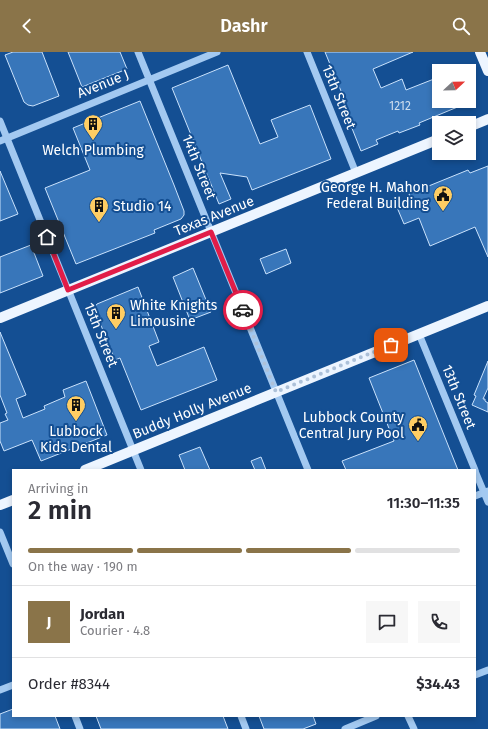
<!DOCTYPE html>
<meta charset="utf-8">
<style>
body{margin:0;font-family:"Fira Sans",sans-serif;background:#f7f7f7;color:#2b2b33;height:100vh;display:flex;flex-direction:column;font-size:15px;white-space:nowrap}
*{box-sizing:border-box;margin:0}
p{font-size:13px;color:#7c7c81}
.icon{flex:none;width:22px;height:22px;fill:none;stroke:currentColor;stroke-width:2;stroke-linecap:round;stroke-linejoin:round}
.map{position:relative;flex:1;overflow:hidden}
.panel{position:absolute;left:12px;top:417px;width:464px;height:248px;display:flex;flex-direction:column;background:#fff;border-radius:0px;box-shadow:0 2px 6px #0003}
.panel>*{flex:none}
.needle{width:26px;rotate:68deg}
.buttons{position:absolute;left:432px;top:12px;display:grid;gap:8px}
.buttons a{display:grid;place-items:center;width:44px;height:44px;border-radius:0px;background:#fff;box-shadow:0 2px 6px #0003;font-size:20px}
.pin{position:absolute;display:grid;place-items:center;width:34px;height:34px;color:#fff;margin:-17px;border-radius:8px;box-shadow:0 2px 6px #0006}
.courier{position:absolute;display:grid;place-items:center;width:40px;height:40px;margin:-20px;border:3px solid #e11d48;border-radius:50%;background:#fff;color:#222;box-shadow:0 1px 5px #0007}
.summary em{font-style:normal;font-weight:600}
.summary div{display:flex;flex-direction:column-reverse}
.summary{display:flex;align-items:center;justify-content:space-between;height:68px;padding:0 16px}
h1{font-size:26px;font-weight:600;line-height:30px}
.bar{display:grid;grid-template-columns:repeat(4,1fr);gap:6px 4px;align-content:center;height:48px;padding:0 16px}
.bar i{height:5px;border-radius:3px;background:#e1e1e2}
.bar .active{background:#8a7449}
.bar p{grid-column:span 4}
.line{display:flex;align-items:center;gap:10px;padding:0 16px;border-top:1px solid #e1e1e2}
.line div{flex:1}
.round{display:grid;place-items:center;flex:none;width:42px;height:42px;border-radius:0px;background:#f7f7f7}
header{display:flex;justify-content:space-between;align-items:center;height:52px;padding:0 16px;background:#8a7449;color:#fff;font-size:18px;font-weight:600}
.map>svg:first-child{display:block}
.building{fill:#3876ba;stroke:#cae2fc}
.lines{fill:none;stroke-linecap:round;stroke-linejoin:round}
.minor{stroke:#a3c9f1;stroke-width:7}
.major{stroke:#edf5ff;stroke-width:10}
.done{stroke:#adc1d9;stroke-width:4;stroke-dasharray:0 7.2}
.route{stroke:#e11d48;stroke-width:5}
.labels{text-anchor:middle;dominant-baseline:central;stroke-width:4;stroke-linejoin:round;paint-order:stroke}
.number-label{font-size:12px;fill:#cdddee}
.street-label{font-size:14px;fill:#fff;stroke:#144f93}
.poi-label{font-size:14px;fill:#fff;stroke:#144f93}
</style>
<header><svg class="icon" aria-label="back" viewBox="0 0 24 24"><path d="M15 5l-7 7 7 7"/></svg>Dashr<svg class="icon" aria-label="search" viewBox="0 0 24 24"><circle cx="10" cy="10" r="6"/><path d="M15 15l6 6"/></svg></header>
<div class="map">
<svg width="488" height="677" viewBox="0 0 488 677">
<rect width="100%" height="100%" fill="#144f93"/>
<g class="building">
<polygon points="13,0 42,0 59,44 33,54 28,53 24,50 5,3"/>
<polygon points="68,0 120,0 127,17 82,35"/>
<polygon points="325,0 413,0 373,17 381,36 402,27 406,38 439,25 439,49 472,49 419,71 420,73 399,81 398,79 376,88 378,92 361,99 338,41 341,39"/>
<polygon points="228,13 260,92 278,85 271,68 310,53 331,107 252,138 247,125 220,121 231,147 219,152 172,36"/>
<polygon points="140,49 174,133 184,159 184,163 181,167 154,178 155,181 76,212 45,136 90,118 73,76"/>
<polygon points="488,114 488,205 475,175 430,194 419,166 404,172 396,153 411,147 409,142 468,118 470,121"/>
<polygon points="0,119 18,162 0,169"/>
<polygon points="31,193 43,224 0,241 0,205"/>
<polygon points="286,197 291,211 266,222 260,207"/>
<polygon points="193,216 211,260 190,268 173,225"/>
<polygon points="138,235 159,290 149,294 157,314 204,295 217,328 141,358 120,306 115,308 94,256 97,252"/>
<polygon points="0,280 26,343 16,347 23,366 45,357 44,354 65,345 63,338 86,329 107,383 41,409 32,388 4,399 0,389 0,371 8,368 5,362 7,361 0,343"/>
<polygon points="414,308 458,418 346,418 342,409 394,389 369,326"/>
<polygon points="488,309 488,336 483,347 485,347 485,349 488,351 488,360 472,353 476,344 474,343"/>
<polygon points="200,395 210,418 185,418 179,403"/>
<polygon points="261,405 266,418 255,418 251,409"/>
<polygon points="13,657 13,664 55,664 60,677 0,677 0,662"/>
<polygon points="96,664 223,664 228,677 101,677"/>
<polygon points="259,664 313,664 316,672 303,677 264,677"/>
</g>
<g class="lines">
<g class="minor">
<polyline points="138,0 308,418"/>
<polyline points="307,0 356,121"/>
<polyline points="0,69 141,418"/>
<polyline points="0,89 217,0"/>
<polyline points="419,282 475,418"/>
<polyline points="475,419 488,450"/>
<polyline points="475,444 488,439"/>
<polyline points="0,480 13,512"/>
<polyline points="475,623 488,618"/>
<polyline points="0,638 13,633"/>
<polyline points="75,664 80,677"/>
<polyline points="241,664 246,677"/>
<polyline points="408,664 414,677"/>
<polyline points="345,677 376,664"/>
</g>
<g class="major">
<polyline points="480,0 488,19"/>
<polyline points="469,75 488,67"/>
<polyline points="0,266 439,87"/>
<polyline points="85,418 488,254"/>
<polyline points="0,453 13,448"/>
</g>
</g>
<g class="lines">
<polyline class="done" points="243,258 276,340 391,293"/>
<polyline class="route" points="47,185 68,238 211,180 243,258"/>
</g>
<defs>
<symbol id="building-pin" viewBox="-11 -11 22 30"><path d="M0 17L-7.5 6A9.5 9.5 0 1 1 7.5 6Z" fill="#ffcd63" stroke="#144f93"/><path d="M-4-6H4V6H1V3H-1V6H-4ZM-2.5-4.3h1.7v1.8h-1.7ZM.8-4.3h1.7v1.8H.8ZM-2.5-1h1.7V.8h-1.7ZM.8-1h1.7V.8H.8Z" fill="#111"/></symbol>
<symbol id="civic-pin" viewBox="-11 -11 22 30"><path d="M0 17L-7.5 6A9.5 9.5 0 1 1 7.5 6Z" fill="#ffcd63" stroke="#144f93"/><path d="M-.6-6.5H3V-4.5H.6V-3L4-1V1h2V6H-6V1h2V-1L-.6-3ZM-1.2 2.5V6h2.4V2.5Z" fill="#111"/></symbol>
</defs>
<g fill-rule="evenodd">
<use href="#building-pin" x="82" y="61" width="22" height="30"/>
<use href="#civic-pin" x="432" y="132" width="22" height="30"/>
<use href="#building-pin" x="88" y="143" width="22" height="30"/>
<use href="#building-pin" x="105" y="250" width="22" height="30"/>
<use href="#building-pin" x="65" y="342" width="22" height="30"/>
<use href="#civic-pin" x="407" y="362" width="22" height="30"/>
</g>
<g class="labels">
<g class="number-label">
<text x="400" y="54">1212</text>
</g>
<g class="street-label">
<text transform="translate(103 32) rotate(-22)">Avenue J</text>
<text transform="translate(339 45) rotate(68)">13th Street</text>
<text transform="translate(199 115) rotate(68)">14th Street</text>
<text transform="translate(214 164) rotate(-22)">Texas Avenue</text>
<text transform="translate(101 283) rotate(68)">15th Street</text>
<text transform="translate(459 345) rotate(68)">13th Street</text>
<text transform="translate(192 359) rotate(-22)">Buddy Holly Avenue</text>
</g>
<g class="poi-label">
<text x="93" y="98">Welch Plumbing</text>
<text x="429" y="135" text-anchor="end">George H. Mahon<tspan x="429" dy="16">Federal Building</tspan></text>
<text x="113" y="154" text-anchor="start">Studio 14</text>
<text x="130" y="253" text-anchor="start">White Knights<tspan x="130" dy="16">Limousine</tspan></text>
<text x="404" y="365" text-anchor="end">Lubbock County<tspan x="404" dy="16">Central Jury Pool</tspan></text>
<text x="76" y="379">Lubbock<tspan x="76" dy="16">Kids Dental</tspan></text>
</g>
</g>
</svg>
<div class="buttons">
<a><svg class="needle" viewBox="-14 -14 28 28"><path d="M0-13l5 13h-10z" fill="#e53935"/><path d="M0 13l5-13h-10z" fill="#7c7c81"/></svg></a>
<a><svg class="icon" aria-label="layers" viewBox="0 0 24 24"><path d="M12 4l9 5-9 5-9-5zM3 14l9 5 9-5"/></svg></a>
</div>
<div class="pin" style="left:391px;top:293px;background:#ea580c"><svg class="icon" aria-label="bag" viewBox="0 0 24 24"><path d="M5 8h14l-1 12H6zM9 8a3 3 0 0 1 6 0"/></svg></div>
<div class="pin" style="left:47px;top:185px;background:#1f2937"><svg class="icon" aria-label="home" viewBox="0 0 24 24"><path d="M3 11l9-7 9 7M6 9v11h12V9"/></svg></div>
<div class="courier" style="left:243px;top:258px"><svg class="icon" aria-label="car" viewBox="0 0 24 24"><path d="M5 17H2v-5l4-1 3-4h7l3 4 3 1v5h-3M9 17h6M6 11h13"/><circle cx="7" cy="17" r="2"/><circle cx="17" cy="17" r="2"/></svg></div>
<section class="panel">
<div class="summary"><div><h1>2 min</h1><p>Arriving in</p></div><em>11:30–11:35</em></div>
<div class="bar"><i class="active"></i><i class="active"></i><i class="active"></i><i></i><p>On the way · 190 m</p></div>
<div class="line" style="height:72px"><b class="round" style="background:#8a7449;color:#fff">J</b><div><b>Jordan</b><p>Courier · 4.8</p></div><a class="round"><svg class="icon" aria-label="chat" viewBox="0 0 24 24"><path d="M4 5h16v11H9l-5 4z"/></svg></a><a class="round"><svg class="icon" aria-label="phone" viewBox="0 0 24 24"><path d="M5 4h4l2 5-3 2q2 4 5 5l2-3 5 2v4C11 20 4 13 5 4z"/></svg></a></div>
<div class="line" style="height:52px"><div>Order #8344</div><b>$34.43</b></div>
</section>
</div>
